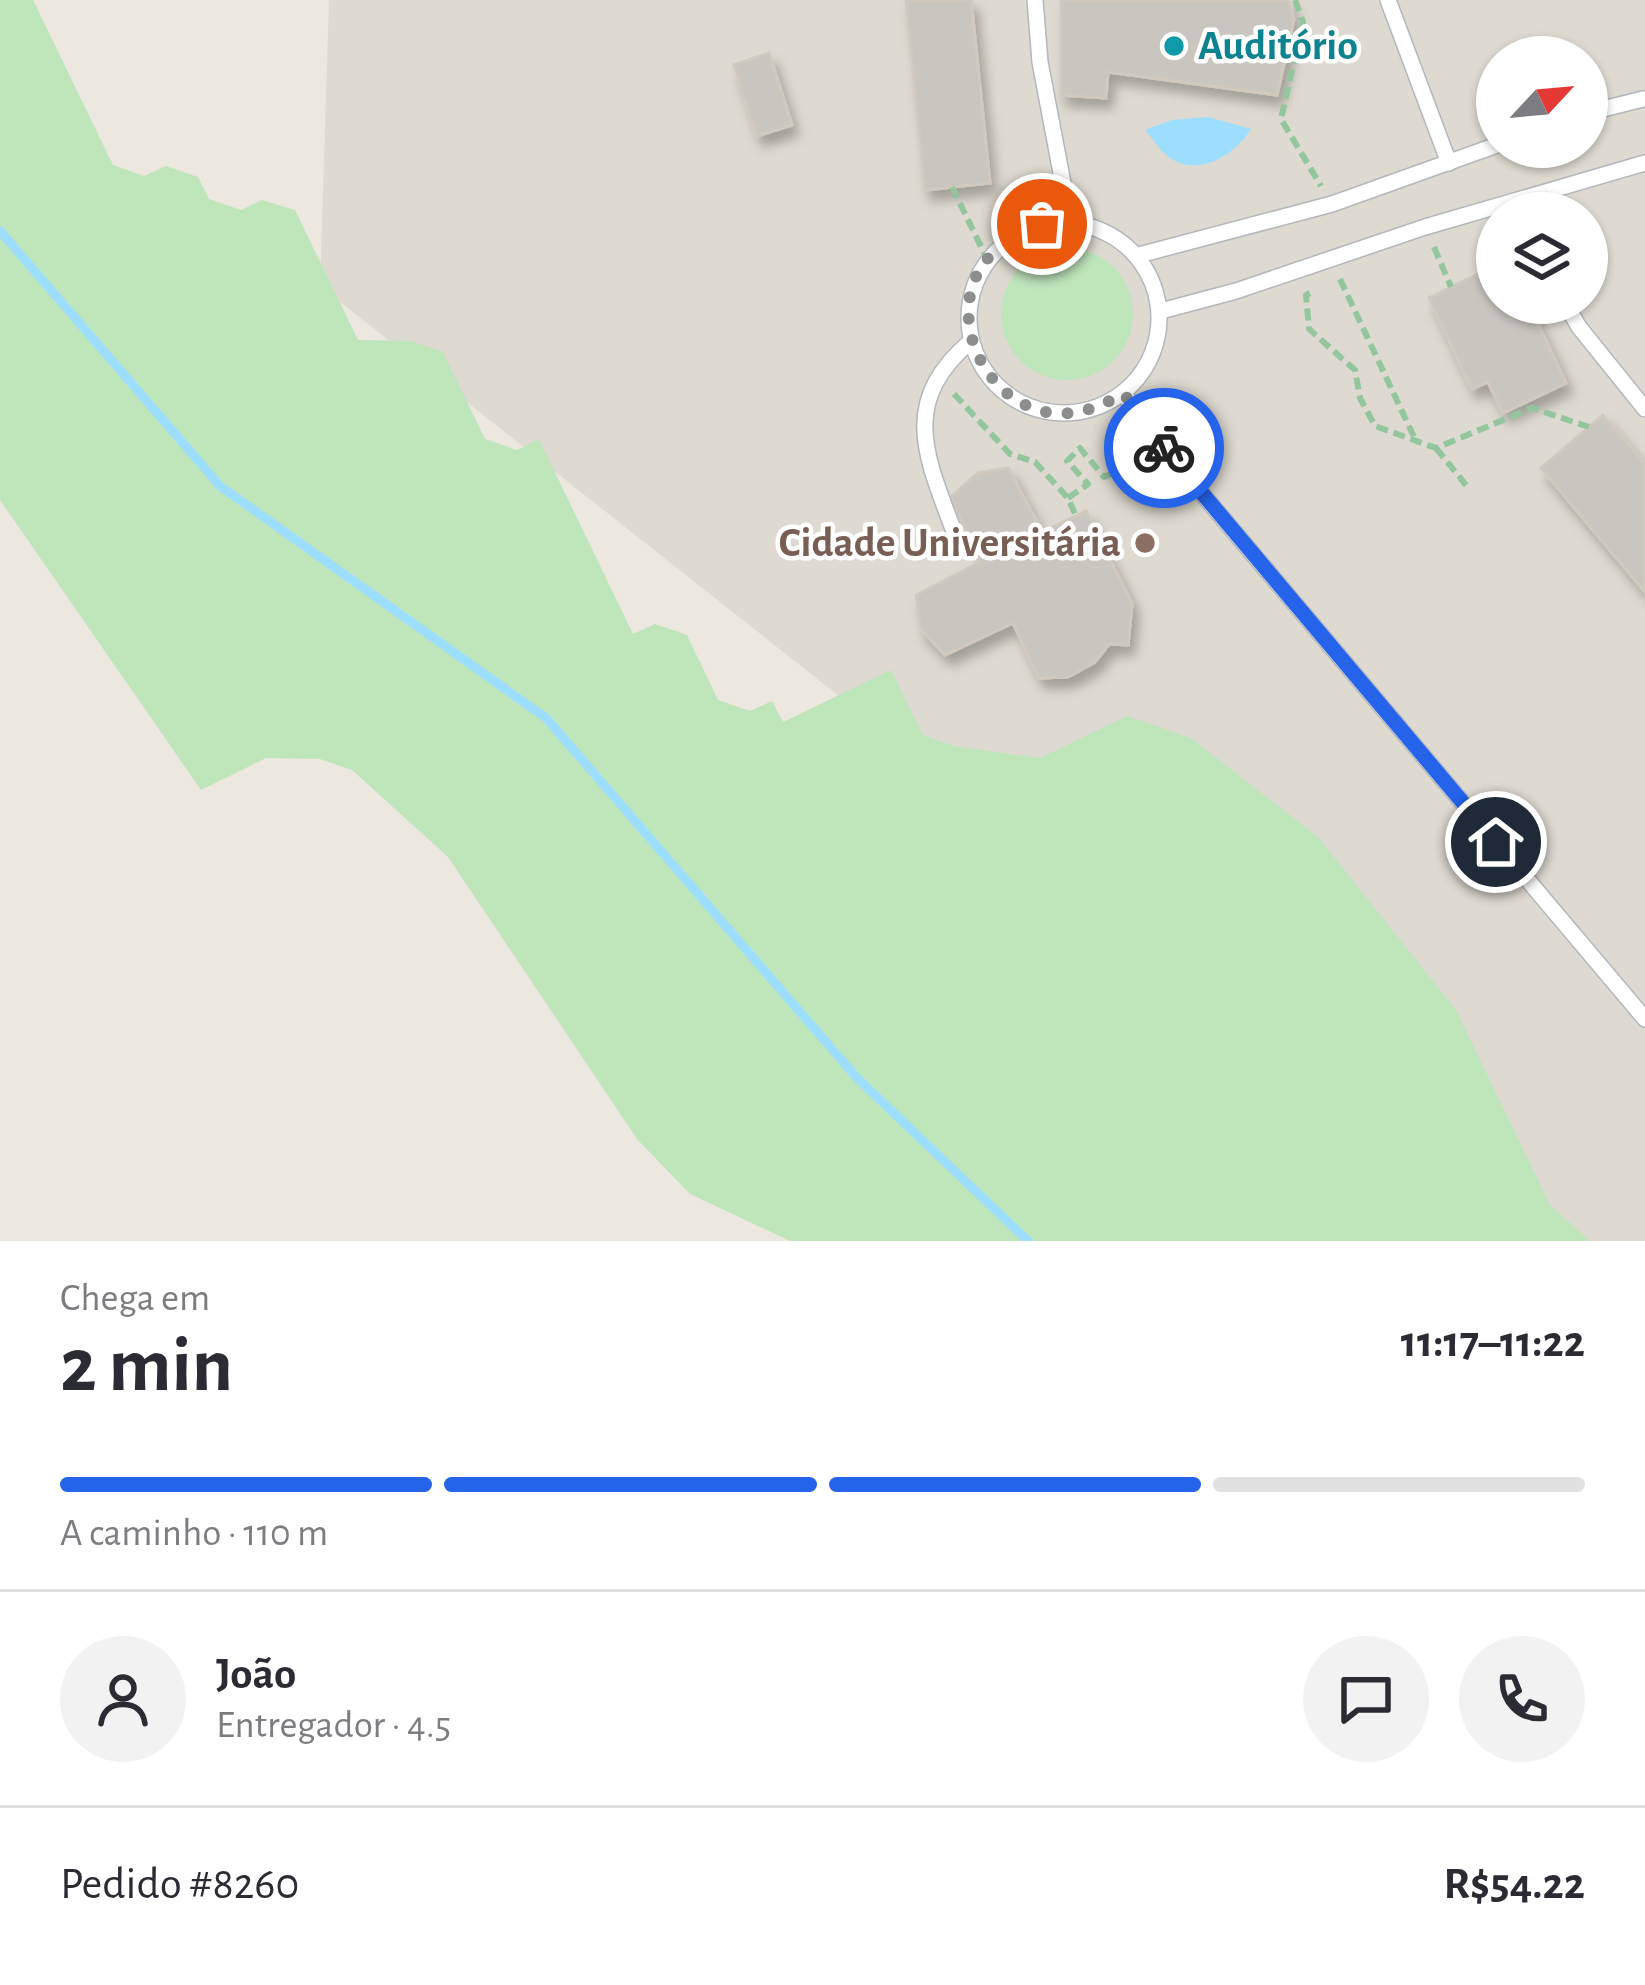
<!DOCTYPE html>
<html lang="pt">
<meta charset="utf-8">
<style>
body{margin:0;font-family:"Alegreya Sans",sans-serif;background:#f2f2f3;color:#2b2b33;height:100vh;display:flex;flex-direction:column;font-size:45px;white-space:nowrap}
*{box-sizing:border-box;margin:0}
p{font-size:39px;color:#7c7c81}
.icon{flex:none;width:66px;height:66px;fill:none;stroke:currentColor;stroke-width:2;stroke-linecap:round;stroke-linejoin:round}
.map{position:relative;height:1241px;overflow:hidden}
.sheet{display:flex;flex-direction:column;background:#fff;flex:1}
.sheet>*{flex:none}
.needle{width:78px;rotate:64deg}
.fabs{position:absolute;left:1476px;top:36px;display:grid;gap:24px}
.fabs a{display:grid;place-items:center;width:132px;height:132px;border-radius:50%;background:#fff;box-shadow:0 3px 9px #0004;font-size:60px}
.pin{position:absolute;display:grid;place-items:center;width:102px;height:102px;color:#fff;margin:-51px;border:6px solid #fff;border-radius:50%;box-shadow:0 3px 12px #0007}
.courier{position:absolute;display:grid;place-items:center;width:120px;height:120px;margin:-60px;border:9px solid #2563eb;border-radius:50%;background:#fff;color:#222;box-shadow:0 3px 15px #0007}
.overview em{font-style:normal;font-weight:700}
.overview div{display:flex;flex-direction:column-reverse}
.overview{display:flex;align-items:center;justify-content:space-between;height:204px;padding:0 60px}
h1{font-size:78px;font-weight:700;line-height:90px}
.bar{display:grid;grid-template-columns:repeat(4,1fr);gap:18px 12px;align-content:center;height:144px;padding:0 60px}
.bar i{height:15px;border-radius:9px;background:#e1e1e2}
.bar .active{background:#2563eb}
.bar p{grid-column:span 4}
.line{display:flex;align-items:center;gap:30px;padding:0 60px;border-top:3px solid #e1e1e2}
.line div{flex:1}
.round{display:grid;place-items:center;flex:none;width:126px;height:126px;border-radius:63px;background:#f2f2f3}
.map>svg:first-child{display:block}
.education{fill:#dedad1;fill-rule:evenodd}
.green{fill:#bfe5bb}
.water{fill:#9ddeff}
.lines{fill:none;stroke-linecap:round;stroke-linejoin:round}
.stream{stroke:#9ddeff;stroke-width:9}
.building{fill:#c9c5bf;stroke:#d1c9be;stroke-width:3;filter:url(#shadow)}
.lane-casing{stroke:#b3b7bb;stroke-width:18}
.path{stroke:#94c69e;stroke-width:6;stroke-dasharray:12 6;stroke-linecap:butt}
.lane{stroke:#fff;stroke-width:15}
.done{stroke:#8c8e8e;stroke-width:12;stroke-dasharray:0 21.6}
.route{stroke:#2563eb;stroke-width:15}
.culture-dot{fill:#0f9aa8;stroke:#fff;stroke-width:4.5}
.education-dot{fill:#8d6e63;stroke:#fff;stroke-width:4.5}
.labels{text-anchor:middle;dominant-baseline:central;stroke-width:9;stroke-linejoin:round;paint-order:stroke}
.culture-label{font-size:42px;font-weight:bold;fill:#0d838f;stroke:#fff;text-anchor:start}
.education-label{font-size:42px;font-weight:bold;fill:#785e54;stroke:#fff;text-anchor:end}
</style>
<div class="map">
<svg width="1645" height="1241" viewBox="0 0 1645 1241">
<defs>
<filter id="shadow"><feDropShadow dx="6" dy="10" stdDeviation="6" flood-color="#0004"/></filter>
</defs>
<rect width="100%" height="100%" fill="#ece8e0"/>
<path class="education" d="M329 0H1645V1241H1457L949 783 320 286ZM1497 57H1587V147H1497ZM1497 213H1587V303H1497Z"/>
<g class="green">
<polygon points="0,0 33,0 113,165 144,176 166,166 198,177 209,199 241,210 262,200 295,210 358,340 411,341 443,352 485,439 517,450 539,439 633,634 655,624 687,635 718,700 750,711 772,701 783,722 891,670 923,735 954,746 1040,758 1127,716 1191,738 1318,837 1456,1010 1550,1205 1590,1241 790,1241 690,1194 637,1139 448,857 352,770 320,759 266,758 201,790 0,500"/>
<circle cx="1067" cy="314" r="66"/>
</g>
<path class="water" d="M1208 117 1251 129C1234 157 1194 180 1165 154 1158 147 1152 138 1145 130L1172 120Z"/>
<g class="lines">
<polyline class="stream" points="0,231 220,486 546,718 857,1078 1028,1241"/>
</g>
<g class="building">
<polygon points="906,0 971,0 990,183 925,190"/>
<polygon points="1061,0 1288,0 1294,19 1277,95 1108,72 1106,98 1061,95"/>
<polygon points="769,53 792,125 757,136 734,65"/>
<polygon points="1497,265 1497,303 1528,303 1566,383 1503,413 1488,382 1472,389 1429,298"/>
<polygon points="1603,415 1645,465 1645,592 1541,468"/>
<polygon points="1008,468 1042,532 1086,511 1132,604 1128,645 1109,644 1095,662 1068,677 1039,678 1013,623 945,655 921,629 916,595 980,562 951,497 978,473"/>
</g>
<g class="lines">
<defs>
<g id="lane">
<polyline points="1035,0 1040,62 1070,220"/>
<polyline points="1388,0 1449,163"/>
<polyline points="1587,113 1643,99"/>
<circle cx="1064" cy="318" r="95"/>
<polyline points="1139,255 1332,204 1497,145"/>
<polyline points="1565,303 1579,327 1645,409"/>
<polyline points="1161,311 1236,291 1425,227 1645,163"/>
<polyline points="1124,394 1166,451 1645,1019"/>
<path d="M953 529C925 454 900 401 971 341"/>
</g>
</defs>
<use href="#lane" class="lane-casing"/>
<g class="path">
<polyline points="1295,0 1303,22 1281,119 1321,186"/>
<polyline points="952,187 987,259"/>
<polyline points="1434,247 1451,287"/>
<polyline points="1340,279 1415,439"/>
<polyline points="1310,293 1306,295 1309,329 1355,370 1360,398 1375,426 1436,448 1532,408 1589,427"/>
<polyline points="954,394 1010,454 1035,462 1068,498 1076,516"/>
<polyline points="1436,448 1470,490"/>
<polyline points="1068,498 1088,484 1067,461 1080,448 1104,477 1148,459"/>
</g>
<use href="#lane" class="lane"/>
</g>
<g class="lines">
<path class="done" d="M1042 224C1024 232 1001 243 988 258 941 313 985 407 1054 413 1081 416 1101 405 1124 394L1164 448"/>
<polyline class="route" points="1164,448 1496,842"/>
</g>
<circle class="culture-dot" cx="1174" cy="46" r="12"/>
<circle class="education-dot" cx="1145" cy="543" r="12"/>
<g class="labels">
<g class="culture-label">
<text x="1198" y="46">Auditório</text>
</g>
<g class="education-label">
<text x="1121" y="543">Cidade Universitária</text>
</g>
</g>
</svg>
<div class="fabs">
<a><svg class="needle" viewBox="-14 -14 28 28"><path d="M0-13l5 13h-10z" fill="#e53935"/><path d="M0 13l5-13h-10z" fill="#7c7c81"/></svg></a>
<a><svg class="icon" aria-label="layers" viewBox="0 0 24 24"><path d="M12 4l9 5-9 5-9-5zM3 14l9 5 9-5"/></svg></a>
</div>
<div class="pin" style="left:1042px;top:224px;background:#ea580c"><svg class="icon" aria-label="bag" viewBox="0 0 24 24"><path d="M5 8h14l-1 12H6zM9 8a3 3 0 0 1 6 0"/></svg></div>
<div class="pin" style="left:1496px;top:842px;background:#1f2937"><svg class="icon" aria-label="home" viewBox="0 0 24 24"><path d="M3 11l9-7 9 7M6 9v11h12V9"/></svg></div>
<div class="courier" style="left:1164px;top:448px"><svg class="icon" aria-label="bike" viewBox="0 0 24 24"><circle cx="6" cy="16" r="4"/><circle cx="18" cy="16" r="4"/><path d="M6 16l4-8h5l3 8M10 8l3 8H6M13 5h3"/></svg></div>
</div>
<section class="sheet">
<div class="overview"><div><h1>2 min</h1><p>Chega em</p></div><em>11:17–11:22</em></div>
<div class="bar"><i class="active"></i><i class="active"></i><i class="active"></i><i></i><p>A caminho · 110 m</p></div>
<div class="line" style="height:216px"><a class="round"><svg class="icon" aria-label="person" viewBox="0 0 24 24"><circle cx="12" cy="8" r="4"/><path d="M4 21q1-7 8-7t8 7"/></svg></a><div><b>João</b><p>Entregador · 4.5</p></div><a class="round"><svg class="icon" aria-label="chat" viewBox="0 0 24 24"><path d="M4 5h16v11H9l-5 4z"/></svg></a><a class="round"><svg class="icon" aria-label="phone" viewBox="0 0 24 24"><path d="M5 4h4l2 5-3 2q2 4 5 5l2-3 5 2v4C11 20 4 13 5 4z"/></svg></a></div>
<div class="line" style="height:156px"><div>Pedido #8260</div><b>R$54.22</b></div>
</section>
